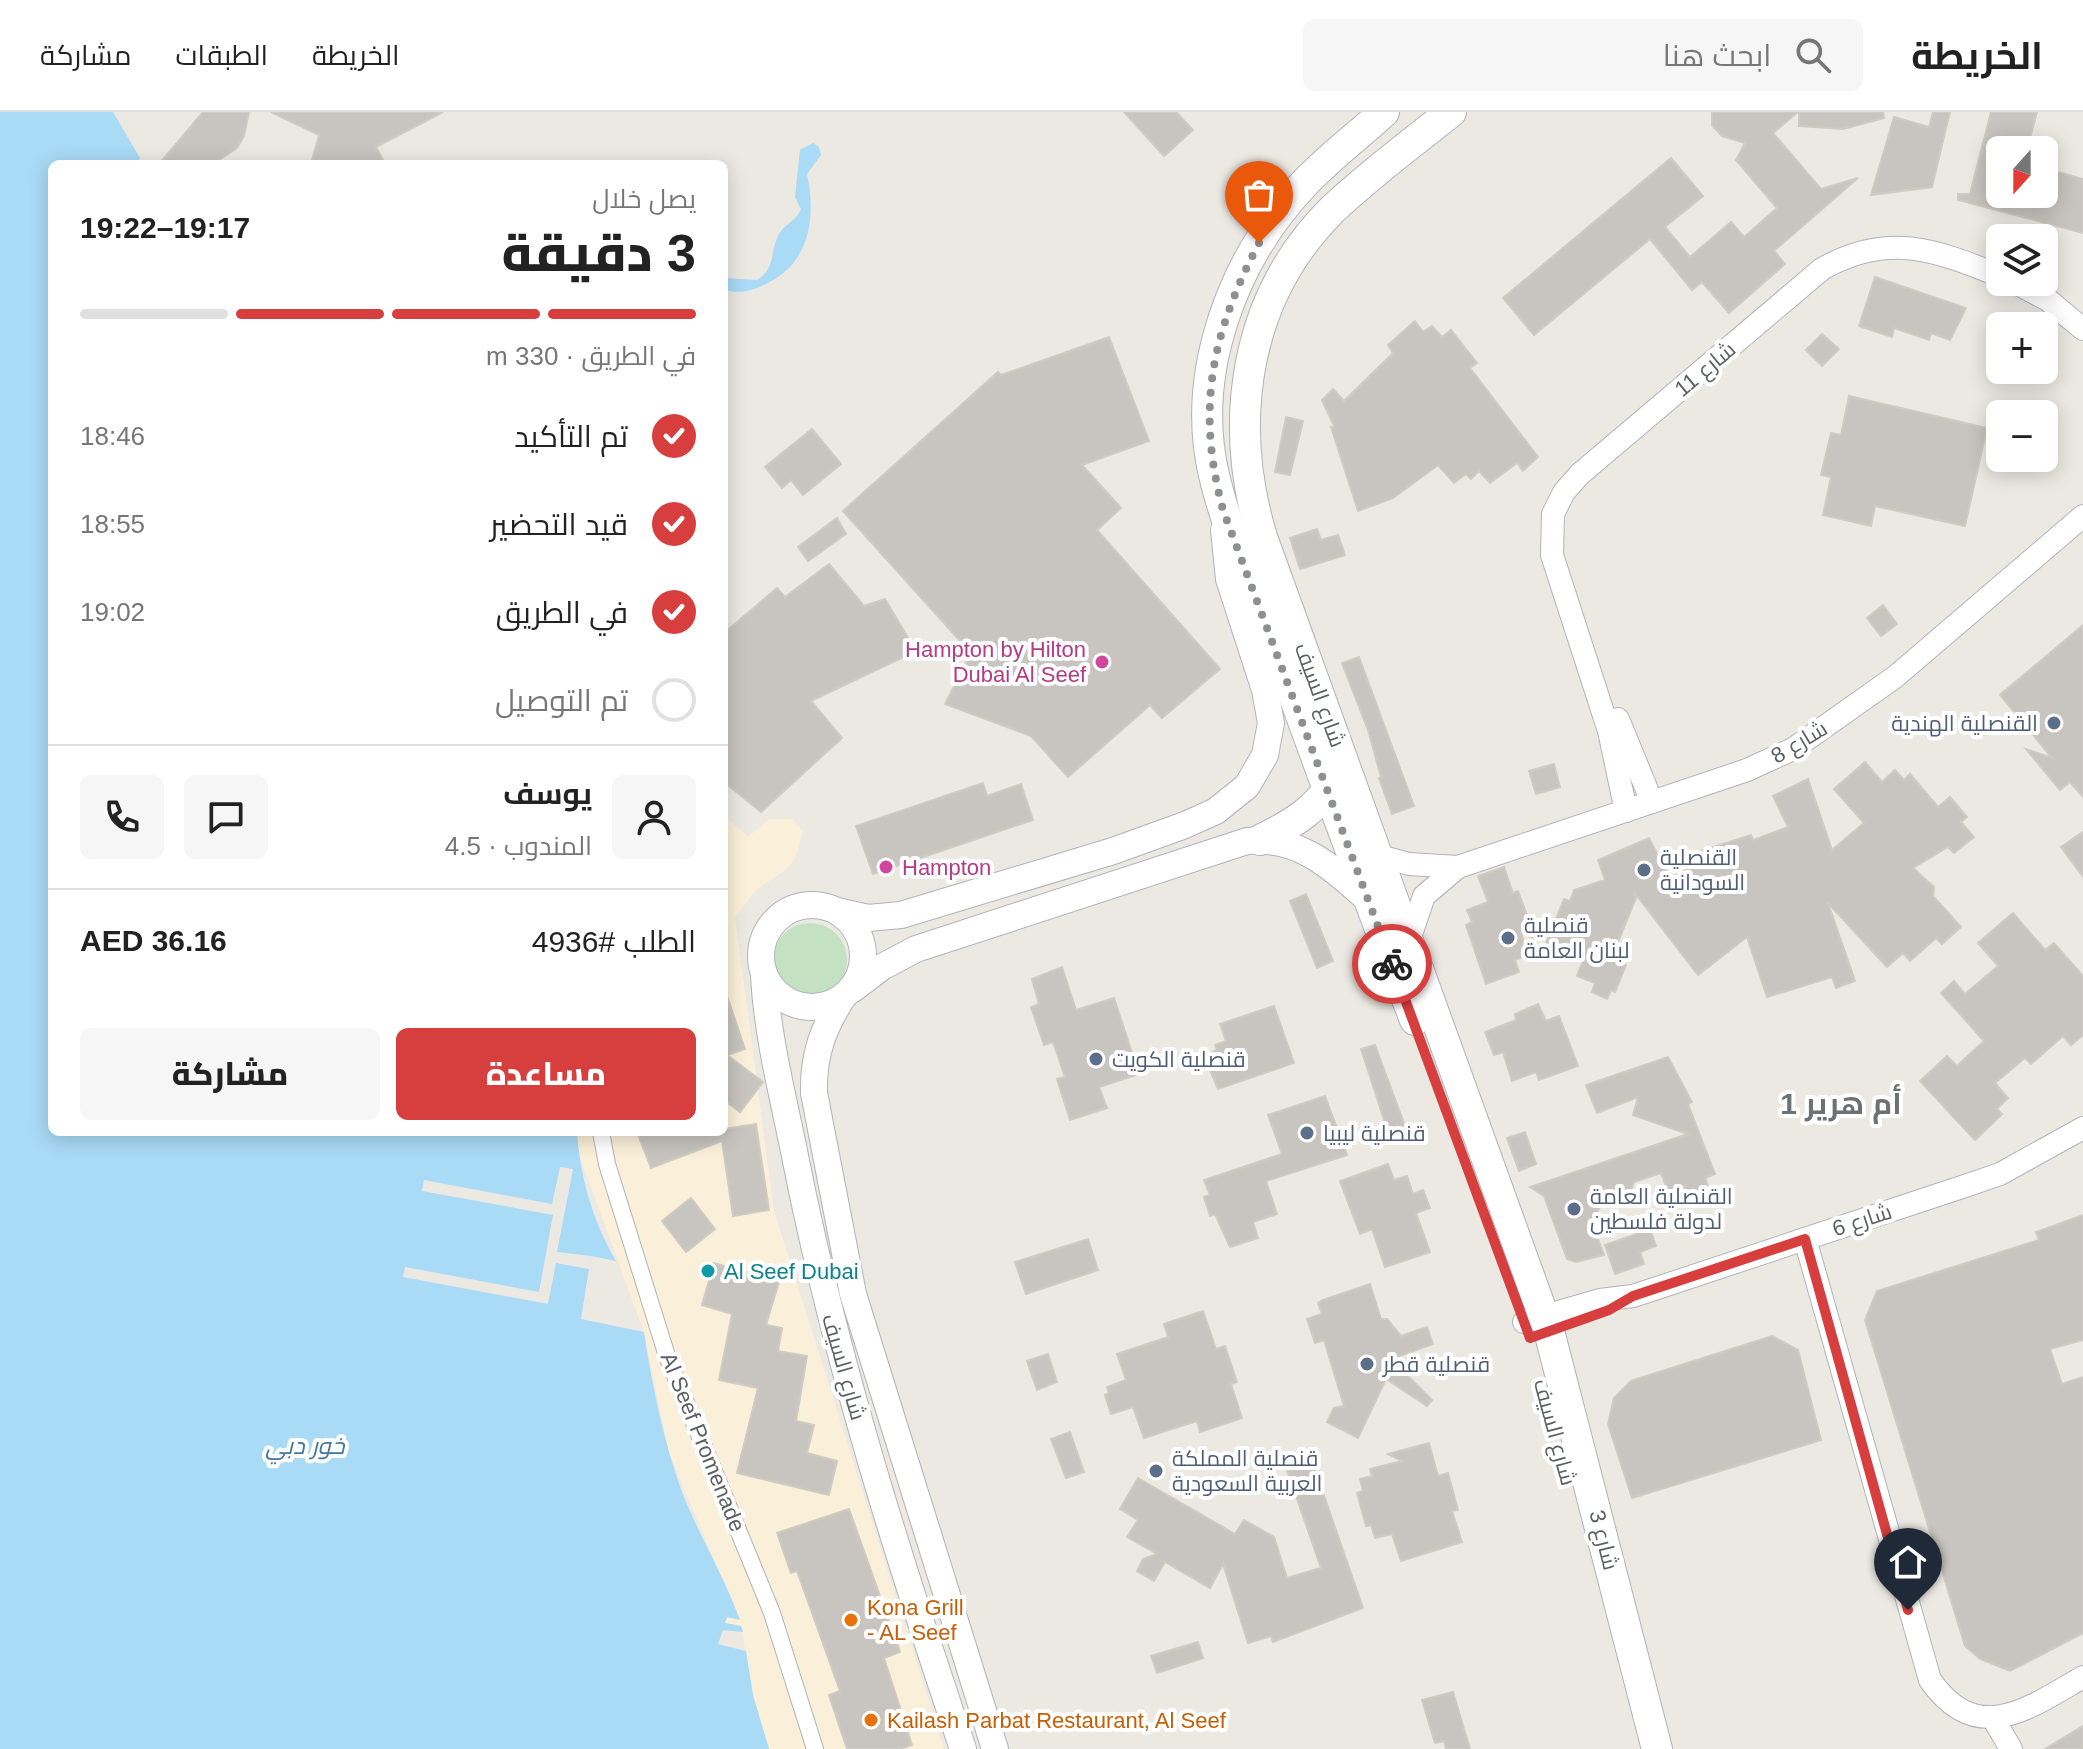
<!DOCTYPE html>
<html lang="ar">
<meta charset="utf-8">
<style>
body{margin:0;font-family:Helvetica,Cairo,sans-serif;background:#f6f6f6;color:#222;direction:rtl;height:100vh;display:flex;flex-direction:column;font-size:30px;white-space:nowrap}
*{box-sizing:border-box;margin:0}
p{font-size:26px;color:#767676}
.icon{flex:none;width:44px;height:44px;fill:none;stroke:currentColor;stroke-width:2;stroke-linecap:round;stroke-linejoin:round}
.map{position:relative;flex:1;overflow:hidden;direction:ltr}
.drawer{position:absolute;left:48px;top:48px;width:680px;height:976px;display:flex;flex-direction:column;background:#fff;border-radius:12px;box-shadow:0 4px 20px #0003;direction:rtl}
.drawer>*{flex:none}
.needle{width:52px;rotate:201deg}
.tools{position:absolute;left:1986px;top:24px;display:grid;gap:16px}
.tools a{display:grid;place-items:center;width:72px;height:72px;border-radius:12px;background:#fff;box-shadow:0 4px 20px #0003;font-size:40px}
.pin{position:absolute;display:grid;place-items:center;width:68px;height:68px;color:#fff;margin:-82px -34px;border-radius:50% 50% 50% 0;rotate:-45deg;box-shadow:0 0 8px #0007}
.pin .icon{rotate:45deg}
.courier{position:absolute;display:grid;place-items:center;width:80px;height:80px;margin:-40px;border:6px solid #d73e3e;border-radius:50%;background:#fff;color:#222;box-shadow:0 2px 10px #0007}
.summary em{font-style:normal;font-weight:800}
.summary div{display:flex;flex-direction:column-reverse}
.summary{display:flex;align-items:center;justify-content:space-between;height:136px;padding:0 32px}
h1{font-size:52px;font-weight:800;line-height:60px}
.bar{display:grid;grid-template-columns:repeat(4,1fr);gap:12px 8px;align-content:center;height:96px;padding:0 32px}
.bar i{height:10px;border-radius:6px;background:#e0e0e0}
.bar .active{background:#d73e3e}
.bar p{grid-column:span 4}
.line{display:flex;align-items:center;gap:20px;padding:0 32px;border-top:2px solid #e0e0e0}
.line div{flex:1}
.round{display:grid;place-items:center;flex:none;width:84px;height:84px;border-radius:12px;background:#f6f6f6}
ol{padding:0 32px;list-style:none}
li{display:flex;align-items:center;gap:24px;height:88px}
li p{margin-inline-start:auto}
li .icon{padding:8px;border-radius:50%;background:#d73e3e;color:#fff;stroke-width:4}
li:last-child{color:#767676}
li i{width:44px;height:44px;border:4px solid #e0e0e0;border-radius:50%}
.primary-button{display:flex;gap:16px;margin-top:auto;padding:16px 32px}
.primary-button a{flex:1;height:92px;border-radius:12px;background:#d73e3e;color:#fff;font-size:32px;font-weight:800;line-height:92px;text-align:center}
.primary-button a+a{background:#f6f6f6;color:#222}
header{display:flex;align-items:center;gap:48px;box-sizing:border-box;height:112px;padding:0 40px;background:#fff;border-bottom:2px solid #e0e0e0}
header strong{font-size:38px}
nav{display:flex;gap:44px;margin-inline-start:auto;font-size:28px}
.search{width:560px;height:72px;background:#f6f6f6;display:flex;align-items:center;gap:20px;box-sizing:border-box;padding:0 28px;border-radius:12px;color:#767676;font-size:30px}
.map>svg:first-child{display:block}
.commercial{fill:#faf0da}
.green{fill:#c4e1c2}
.water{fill:#a9daf6}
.pier{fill:#ece9e3}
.building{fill:#c8c4bf;stroke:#d0cbc2;stroke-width:2}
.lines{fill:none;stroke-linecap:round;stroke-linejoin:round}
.pedestrian-casing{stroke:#b0b3b7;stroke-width:18}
.minor-casing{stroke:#b0b3b7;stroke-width:24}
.tertiary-casing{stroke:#b0b3b7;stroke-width:28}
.secondary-casing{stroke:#afb3b7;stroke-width:32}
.pedestrian{stroke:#fff;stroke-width:16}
.minor{stroke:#fff;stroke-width:22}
.tertiary{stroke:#fff;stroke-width:26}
.secondary{stroke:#fff;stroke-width:30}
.done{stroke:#8e8f8f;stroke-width:8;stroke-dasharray:0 14.4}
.route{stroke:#d73e3e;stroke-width:10}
.hotel-dot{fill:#d1479c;stroke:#fff;stroke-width:3}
.service-dot{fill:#5c6f8a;stroke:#fff;stroke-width:3}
.culture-dot{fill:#0f9aa8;stroke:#fff;stroke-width:3}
.food-dot{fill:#e8710a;stroke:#fff;stroke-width:3}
.labels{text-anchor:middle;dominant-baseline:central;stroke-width:8;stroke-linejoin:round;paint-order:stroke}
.street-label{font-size:22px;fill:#5b5f62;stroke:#fff}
.hotel-label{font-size:22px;fill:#b23c85;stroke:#fff;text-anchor:end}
.service-label{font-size:22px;fill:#4e5e75;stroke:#fff;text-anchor:start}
.culture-label{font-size:22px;fill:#0d838f;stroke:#fff;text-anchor:start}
.food-label{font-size:22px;fill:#c56008;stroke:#fff;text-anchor:start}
.water-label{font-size:24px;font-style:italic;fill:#45779d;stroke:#fff}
.district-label{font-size:30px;font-weight:bold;fill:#6c7174;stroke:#fff}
</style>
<header>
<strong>الخريطة</strong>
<div class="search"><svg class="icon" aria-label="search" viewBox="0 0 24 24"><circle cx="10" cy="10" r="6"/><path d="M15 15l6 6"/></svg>ابحث هنا</div>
<nav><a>الخريطة</a><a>الطبقات</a><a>مشاركة</a></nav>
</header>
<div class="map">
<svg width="2083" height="1637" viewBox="0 0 2083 1637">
<rect width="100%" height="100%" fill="#ece9e3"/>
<polygon class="commercial" points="724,703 748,725 769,707 793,707 803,720 796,745 787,757 757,777 735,805 774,1099 944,1637 769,1637 753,1583 741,1514 724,1511 727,1505 739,1507 669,1341 644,1220 571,1020 724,1020"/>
<circle class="green" cx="810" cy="848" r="37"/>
<g class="water">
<path d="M0 0H113L140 46 136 52H52V1020H577C580 1065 593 1110 616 1149L591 1144 581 1207 644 1220C652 1274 664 1331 683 1383 700 1425 724 1464 740 1508L727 1505 725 1511 741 1514 743 1520 723 1518 718 1532 746 1539 753 1583 769 1637H0Z"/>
<path d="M813 31 819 35 821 43 807 62C816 104 811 151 766 172 751 179 740 182 724 178V166L757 168C777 155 769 140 779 122 785 111 797 109 801 97L795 85 800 38Z"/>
</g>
<polygon class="pier" points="560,1055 573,1057 557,1140 591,1144 589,1157 556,1151 548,1192 403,1165 405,1155 539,1180 553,1103 422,1079 424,1068 552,1092"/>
<g class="building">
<polygon points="203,0 249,0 244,24 237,36 213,52 159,52"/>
<polygon points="271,0 443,0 376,35 385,52 311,52 319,23"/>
<polygon points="1124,0 1176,0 1193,18 1164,44"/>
<polygon points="1712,0 1798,0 1773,21 1821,77 1858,66 1774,139 1785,152 1729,201 1702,170 1692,178 1650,127 1534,223 1503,186 1671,46 1703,84 1665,115 1690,145 1731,110 1744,125 1777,96 1736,48 1745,31 1722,24 1712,13"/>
<polygon points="1799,0 1883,0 1884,6 1843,17 1799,14"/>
<polygon points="1933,0 1950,0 1932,75 1871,83 1894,5 1929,15"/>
<polygon points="1991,0 2037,0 2027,38 2000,38 2000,82 2044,82 2044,56 2083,67 2083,121 1958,88 1958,82 1970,82"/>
<polygon points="1875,165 1966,196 1950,228 1931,221 1929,228 1894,216 1892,225 1859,214"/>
<polygon points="1415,209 1423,220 1432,214 1442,225 1451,218 1477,251 1470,256 1538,345 1523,359 1517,351 1490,371 1479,359 1471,367 1466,362 1454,371 1438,353 1393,386 1358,399 1331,315 1335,316 1322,288 1333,277 1344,289 1393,241 1388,233"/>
<polygon points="1822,222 1839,237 1822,254 1806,238"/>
<polygon points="1109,225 1149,329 1082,353 1121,396 1097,418 1220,557 1162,606 1150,593 1068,665 1031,624 945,592 971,541 843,399 998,260 1001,263"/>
<polygon points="1849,284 1987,316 1965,414 1875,394 1871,414 1823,403 1831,365 1821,363 1831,321 1841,323"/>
<polygon points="1286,305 1303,309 1290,363 1275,360"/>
<polygon points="812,317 841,352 803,383 791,368 782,376 765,355"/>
<polygon points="837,406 846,422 808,449 798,435"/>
<polygon points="1317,417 1321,428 1338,423 1345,443 1300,457 1290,426"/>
<polygon points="829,452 864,494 885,487 916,539 811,589 842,626 761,700 724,670 724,521 777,476 785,485"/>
<polygon points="1883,493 1897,512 1881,524 1867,506"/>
<polygon points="2083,513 2083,685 2070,670 2060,678 2026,637 2052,646 2000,583"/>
<polygon points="1359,545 1414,694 1392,702 1379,666 1381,665 1368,618 1342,551"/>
<polygon points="1865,650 1882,670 1895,658 1904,668 1910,662 1938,695 1950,685 1967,705 1961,710 1974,725 1954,741 1948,735 1913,756 1934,775 1933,784 1961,815 1942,832 1936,826 1910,849 1903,841 1887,855 1828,791 1855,869 1836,876 1832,865 1767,885 1747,825 1698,863 1634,780 1636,786 1611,847 1626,853 1615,880 1611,878 1607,887 1592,880 1595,871 1577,864 1584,846 1546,831 1564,787 1570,789 1574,778 1605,768 1598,748 1649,726 1670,767 1699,751 1694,741 1751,723 1753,728 1788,715 1773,684 1808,667 1832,738 1864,711 1834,677"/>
<polygon points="1554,652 1560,675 1536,682 1529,659"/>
<polygon points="983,671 987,684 1021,672 1033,708 873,762 856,714"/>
<polygon points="2083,720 2083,765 2061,735"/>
<polygon points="1504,755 1513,781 1518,779 1536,827 1521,821 1528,843 1515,848 1519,860 1486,872 1466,813 1472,810 1467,798 1488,790 1478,764"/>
<polygon points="1306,782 1333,849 1317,856 1290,789"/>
<polygon points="2013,801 2045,838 2054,831 2083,864 2083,923 2071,933 2063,924 2031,952 2025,946 1995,971 2008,986 1997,997 2002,1002 1975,1028 1920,969 1947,944 1957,954 1984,929 1941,881 1954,869 1965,882 1998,854 1978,831"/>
<polygon points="1062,855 1076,898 1114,886 1139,962 1099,975 1107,996 1070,1008 1057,967 1065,965 1053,930 1044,933 1031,895 1039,892 1032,867"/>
<polygon points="727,884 745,937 727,943 763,970 740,1000 724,988"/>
<polygon points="1538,892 1546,909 1559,904 1578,954 1539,968 1536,960 1512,969 1503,940 1494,943 1485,920 1516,908 1515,902"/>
<polygon points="1274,894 1294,951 1218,977 1204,944 1217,938 1215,933 1226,929 1220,912"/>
<polygon points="1375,933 1405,1014 1388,1020 1361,937"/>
<polygon points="1668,945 1692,990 1688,992 1715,1062 1705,1066 1710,1080 1689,1087 1684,1074 1668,1079 1661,1061 1634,1070 1631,1078 1604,1086 1592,1111 1604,1143 1576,1150 1567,1147 1544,1084 1530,1075 1688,1022 1633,1003 1638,985 1597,1001 1586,973"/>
<polygon points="1325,984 1347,1043 1266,1069 1277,1102 1253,1110 1258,1126 1230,1135 1215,1102 1210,1104 1204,1085 1210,1083 1204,1068 1282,1042 1268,1003"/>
<polygon points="756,1012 769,1098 733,1104 722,1029 651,1056 637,1020 724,1020 724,1017"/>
<polygon points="1525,1020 1536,1052 1519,1059 1507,1026"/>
<polygon points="1388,1052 1394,1068 1407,1064 1413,1082 1423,1078 1430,1096 1416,1101 1430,1140 1385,1155 1372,1117 1360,1122 1340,1069"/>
<polygon points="691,1086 715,1117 686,1140 662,1109"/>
<polygon points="2083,1103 2083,1228 2050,1237 2062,1272 2083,1265 2083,1521 2010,1559 1980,1547 1965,1534 1865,1208 1877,1179 2039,1128 2036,1120"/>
<polygon points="1650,1117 1656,1134 1640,1140 1644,1152 1615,1162 1605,1133"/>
<polygon points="1088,1127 1098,1158 1026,1182 1015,1150"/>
<polygon points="714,1151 779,1170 766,1213 782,1216 778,1239 807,1244 796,1309 814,1313 807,1341 837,1349 829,1383 737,1361 758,1276 719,1268 732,1202 702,1193"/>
<polygon points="1370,1172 1381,1207 1387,1207 1401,1224 1427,1215 1433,1232 1391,1247 1432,1288 1427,1294 1386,1267 1358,1326 1327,1310 1334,1296 1344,1294 1324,1228 1315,1231 1307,1207 1322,1202 1318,1191 1323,1188"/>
<polygon points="1203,1199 1216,1237 1225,1234 1237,1270 1231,1272 1242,1306 1200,1320 1197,1309 1144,1326 1133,1295 1111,1302 1105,1283 1109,1281 1107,1275 1126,1268 1117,1242 1168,1225 1164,1212"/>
<polygon points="1772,1224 1798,1238 1821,1328 1632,1386 1608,1312 1614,1286 1631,1269"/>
<polygon points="1048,1242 1057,1270 1037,1278 1027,1249"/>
<polygon points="1070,1320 1084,1360 1066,1366 1051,1327"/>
<polygon points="1429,1331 1438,1364 1448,1361 1458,1398 1452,1399 1462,1430 1401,1449 1392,1422 1375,1426 1371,1413 1366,1414 1357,1381 1363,1379 1360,1367 1372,1364 1370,1357 1402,1349 1388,1342"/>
<polygon points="1312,1349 1363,1496 1273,1530 1271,1524 1248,1531 1223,1452 1210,1476 1165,1450 1154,1469 1137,1459 1143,1447 1157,1442 1127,1425 1138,1408 1120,1397 1138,1366 1235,1422 1244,1408 1274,1425 1287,1466 1321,1456 1287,1358"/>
<polygon points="849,1397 900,1540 884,1546 912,1633 900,1637 847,1637 829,1583 840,1579 797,1459 791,1461 777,1421"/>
<polygon points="1198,1530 1203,1546 1157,1561 1151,1544"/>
<polygon points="1453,1580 1470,1637 1446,1637 1444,1629 1435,1631 1422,1588"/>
<polygon points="2083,1614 2083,1637 2045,1637"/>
</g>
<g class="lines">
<defs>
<polyline id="pedestrian" points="601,1020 607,1052 667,1244 772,1501 815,1637"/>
<g id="minor">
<polyline points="2014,170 2048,188 2083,217"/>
<polyline points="1618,607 1652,690"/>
<path d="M1626 699 1609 619 1552 443 1553 402 1564 380 1580 362 1822 157C1887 120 1934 137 2000 164"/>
<polyline points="1376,743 1409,752 1458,755"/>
<polyline points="1408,831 1424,784 1458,755 1747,658 1793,637 1895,565 2083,404"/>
<path d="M1805 1127 1930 1568C1977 1635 2028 1597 2083 1565"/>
<polyline points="1524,1210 1600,1188 1633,1184 1962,1075 2000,1062 2083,1016"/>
<polyline points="1993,1606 2011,1637"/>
</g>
<g id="tertiary">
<circle cx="812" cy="844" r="51"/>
<polyline points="837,799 868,806 901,803 1113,739 1185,713 1216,699 1247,674 1265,643 1271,611 1265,578 1229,467 1224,418"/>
<path d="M764 863C767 926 785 992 797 1054 837 1253 898 1445 963 1637"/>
<path d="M853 877 882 855 916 837 1247 729C1297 724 1331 754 1365 785"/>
<path d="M843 885C823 916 813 943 814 981L853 1182 995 1637"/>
</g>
<g id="secondary">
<path d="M1384 0C1358 24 1328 46 1303 73 1233 147 1190 261 1214 363 1228 424 1260 491 1282 551 1325 670 1369 790 1415 908"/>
<path d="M1451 0C1412 31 1370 62 1333 97 1244 185 1227 309 1262 425L1549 1219 1657 1637"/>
<path d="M1260 728C1291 713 1321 696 1336 663"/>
</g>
</defs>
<use href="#pedestrian" class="pedestrian-casing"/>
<use href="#minor" class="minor-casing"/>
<use href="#tertiary" class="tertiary-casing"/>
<use href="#secondary" class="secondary-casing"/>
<use href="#pedestrian" class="pedestrian"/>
<use href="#minor" class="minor"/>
<use href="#tertiary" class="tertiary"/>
<use href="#secondary" class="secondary"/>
</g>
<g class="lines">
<path class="done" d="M1259 131C1211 223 1196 297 1223 398L1392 852"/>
<polyline class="route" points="1392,852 1530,1226 1609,1198 1633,1184 1805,1127 1908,1498"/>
</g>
<g class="hotel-dot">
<circle cx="1102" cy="550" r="8"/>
<circle cx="886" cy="755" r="8"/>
</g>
<g class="service-dot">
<circle cx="2054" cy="611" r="8"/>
<circle cx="1644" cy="758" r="8"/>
<circle cx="1508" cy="826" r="8"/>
<circle cx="1096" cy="947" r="8"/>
<circle cx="1307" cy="1021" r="8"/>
<circle cx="1574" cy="1097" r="8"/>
<circle cx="1367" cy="1252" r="8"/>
<circle cx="1156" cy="1359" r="8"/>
</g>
<circle class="culture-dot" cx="708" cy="1159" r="8"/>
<g class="food-dot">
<circle cx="851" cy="1508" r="8"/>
<circle cx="871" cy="1608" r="8"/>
</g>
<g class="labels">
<g class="street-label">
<text transform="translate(1705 257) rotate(-40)">شارع 11</text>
<text transform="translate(1320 583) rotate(70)">شارع السيف</text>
<text transform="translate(1799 630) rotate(-31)">شارع 8</text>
<text transform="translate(1862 1108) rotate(-18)">شارع 6</text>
<text transform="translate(844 1255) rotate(74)">شارع السيف</text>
<text transform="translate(1555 1320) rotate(75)">شارع السيف</text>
<text transform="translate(703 1330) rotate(68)">Al Seef Promenade</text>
<text transform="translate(1604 1428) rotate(76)">شارع 3</text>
</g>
<g class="hotel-label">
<text x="1086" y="537">Hampton by Hilton<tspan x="1086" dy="25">Dubai Al Seef</tspan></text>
<text x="902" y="755" text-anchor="start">Hampton</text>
</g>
<g class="service-label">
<text x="2038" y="611" text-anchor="end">القنصلية الهندية</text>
<text x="1660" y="745">القنصلية<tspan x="1660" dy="25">السودانية</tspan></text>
<text x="1524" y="813">قنصلية<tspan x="1524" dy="25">لبنان العامة</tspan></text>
<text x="1112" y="947">قنصلية الكويت</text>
<text x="1323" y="1021">قنصلية ليبيا</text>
<text x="1590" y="1084">القنصلية العامة<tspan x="1590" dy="25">لدولة فلسطين</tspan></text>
<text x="1383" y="1252">قنصلية قطر</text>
<text x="1172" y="1346">قنصلية المملكة<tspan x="1172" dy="25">العربية السعودية</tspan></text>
</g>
<g class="culture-label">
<text x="724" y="1159">Al Seef Dubai</text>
</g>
<g class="food-label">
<text x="867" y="1495">Kona Grill<tspan x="867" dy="25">- AL Seef</tspan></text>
<text x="887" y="1608">Kailash Parbat Restaurant, Al Seef</text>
</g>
<g class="water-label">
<text x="305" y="1333">خور دبي</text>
</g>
<g class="district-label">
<text x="1841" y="991">أم هرير 1</text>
</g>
</g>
</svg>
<div class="tools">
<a><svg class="needle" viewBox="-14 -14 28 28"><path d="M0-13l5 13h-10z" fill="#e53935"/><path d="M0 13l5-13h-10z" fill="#767676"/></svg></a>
<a><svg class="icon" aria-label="layers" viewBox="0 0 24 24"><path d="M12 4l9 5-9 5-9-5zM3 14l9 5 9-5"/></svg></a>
<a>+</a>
<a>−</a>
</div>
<div class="pin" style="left:1259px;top:131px;background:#ea580c"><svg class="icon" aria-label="bag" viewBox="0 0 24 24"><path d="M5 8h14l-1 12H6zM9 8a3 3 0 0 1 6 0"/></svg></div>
<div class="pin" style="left:1908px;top:1498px;background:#1f2937"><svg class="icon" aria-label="home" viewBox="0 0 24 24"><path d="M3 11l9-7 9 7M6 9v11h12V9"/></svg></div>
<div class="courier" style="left:1392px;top:852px"><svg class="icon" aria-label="bike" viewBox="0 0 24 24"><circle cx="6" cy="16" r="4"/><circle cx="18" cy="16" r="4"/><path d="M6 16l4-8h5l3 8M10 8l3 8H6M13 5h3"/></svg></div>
<section class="drawer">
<div class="summary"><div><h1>3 دقيقة</h1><p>يصل خلال</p></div><em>19:17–19:22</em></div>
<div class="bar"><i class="active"></i><i class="active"></i><i class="active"></i><i></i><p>في الطريق · 330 m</p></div>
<ol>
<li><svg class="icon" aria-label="check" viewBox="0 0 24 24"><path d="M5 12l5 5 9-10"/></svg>تم التأكيد<p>18:46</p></li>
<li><svg class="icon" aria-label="check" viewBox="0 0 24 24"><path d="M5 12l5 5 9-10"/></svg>قيد التحضير<p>18:55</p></li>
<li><svg class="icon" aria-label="check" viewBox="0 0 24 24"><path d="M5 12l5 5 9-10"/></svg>في الطريق<p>19:02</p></li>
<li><i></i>تم التوصيل</li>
</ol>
<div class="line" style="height:144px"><a class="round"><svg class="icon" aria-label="person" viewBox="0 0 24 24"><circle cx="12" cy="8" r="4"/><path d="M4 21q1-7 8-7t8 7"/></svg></a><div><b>يوسف</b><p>المندوب · 4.5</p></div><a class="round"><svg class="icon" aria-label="chat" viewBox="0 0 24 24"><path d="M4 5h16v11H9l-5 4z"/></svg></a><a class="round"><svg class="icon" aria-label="phone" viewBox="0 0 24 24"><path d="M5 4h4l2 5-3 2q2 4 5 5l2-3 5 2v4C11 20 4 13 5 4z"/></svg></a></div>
<div class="line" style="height:104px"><div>الطلب #4936</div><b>AED 36.16</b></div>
<div class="primary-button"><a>مساعدة</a><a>مشاركة</a></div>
</section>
</div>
